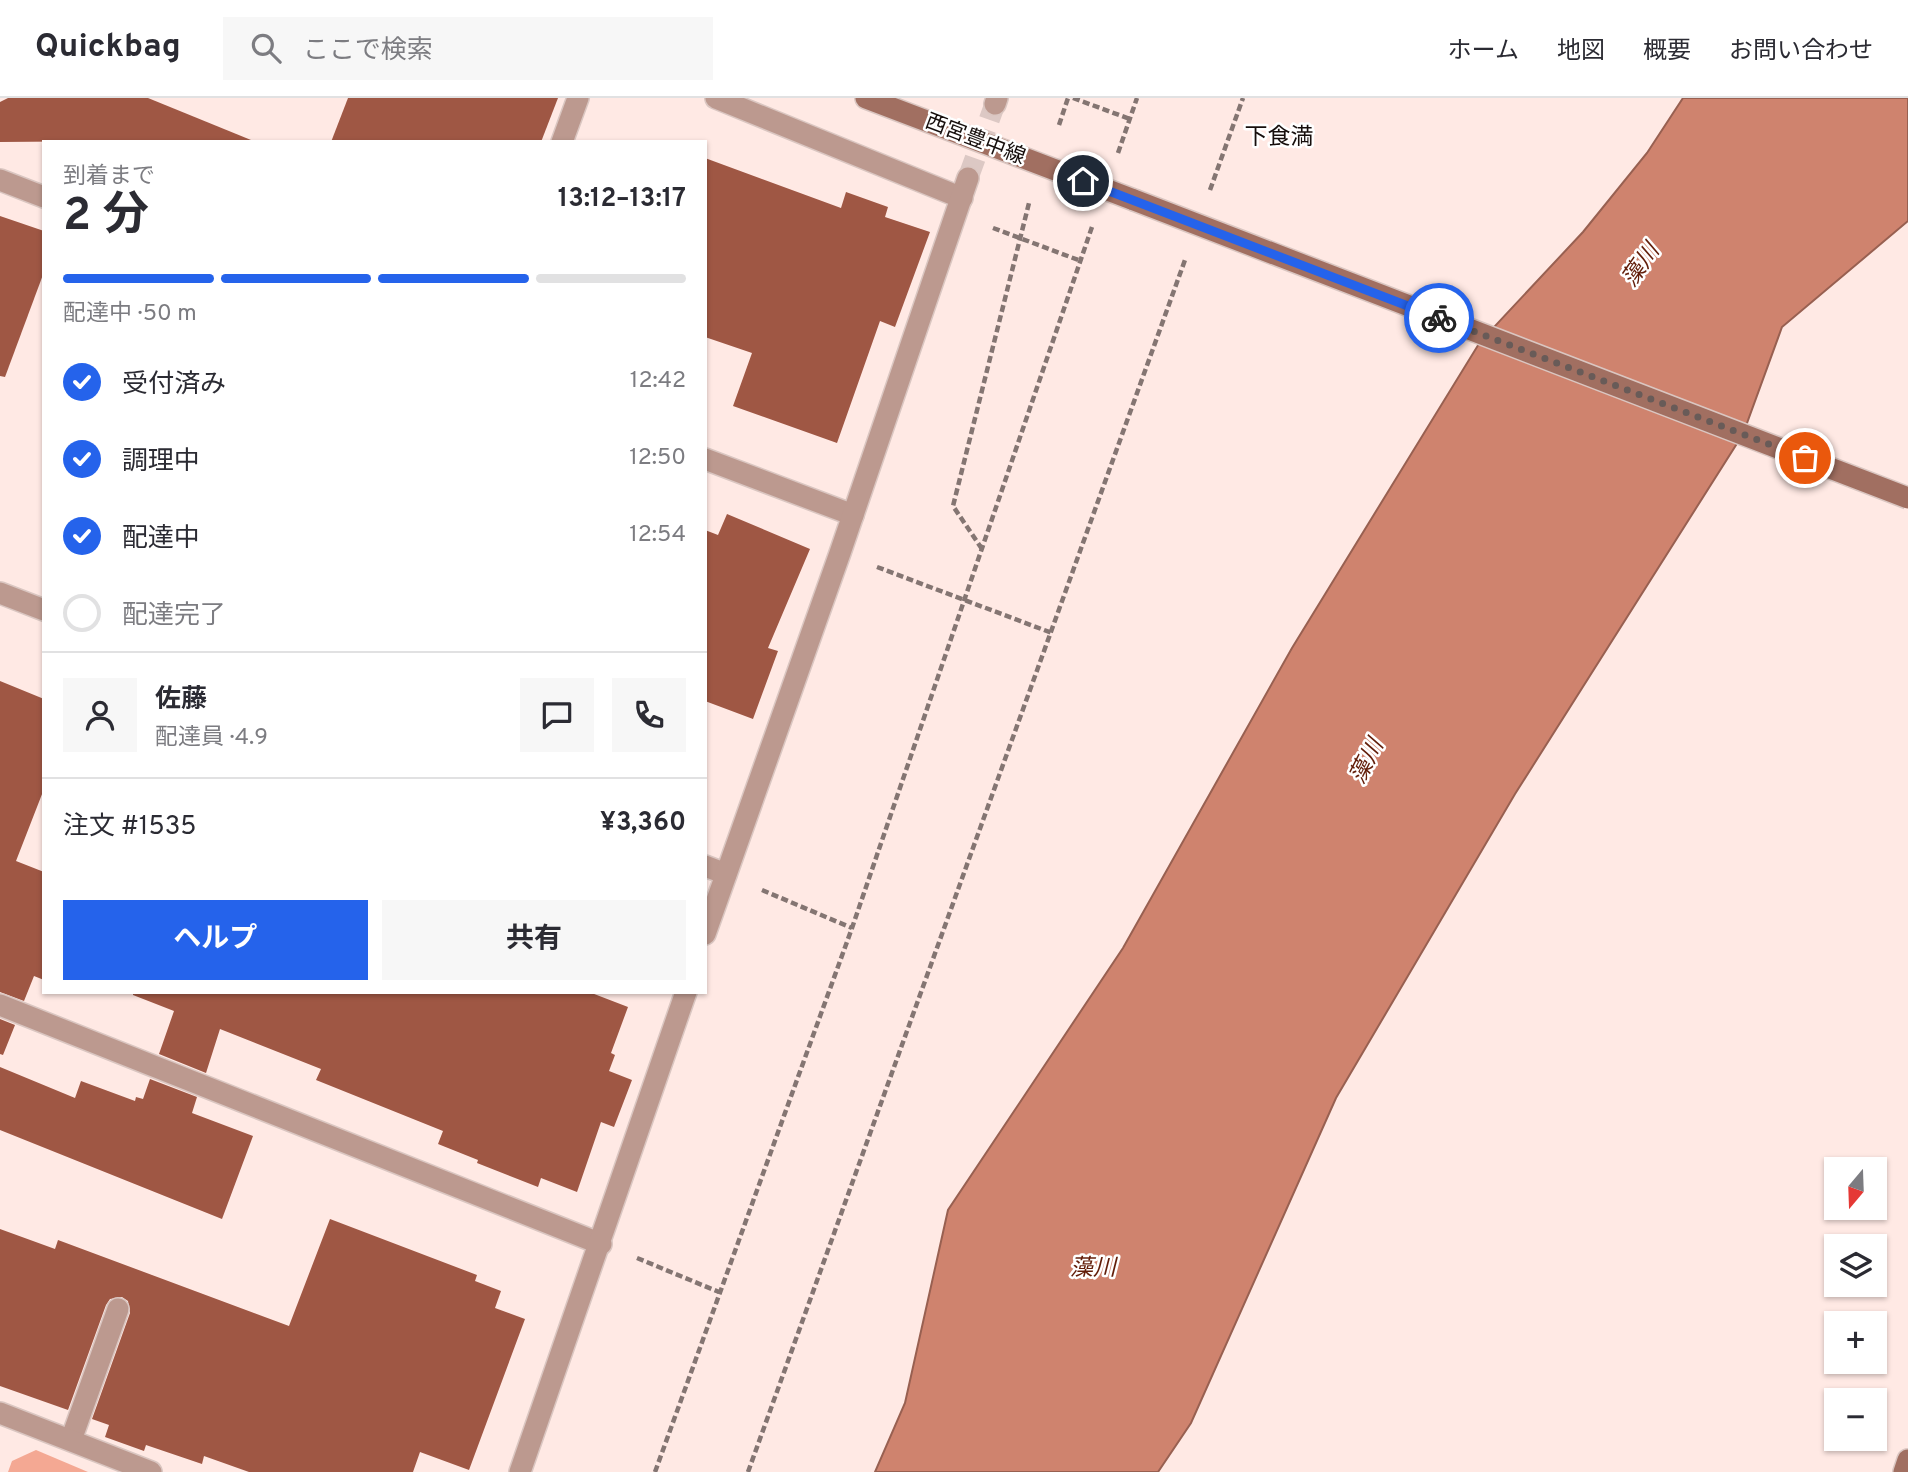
<!DOCTYPE html>
<html lang="ja">
<meta charset="utf-8">
<style>
body{margin:0;font-family:Overpass,"Noto Sans JP",sans-serif;background:#f7f7f7;color:#2b2b33;height:100vh;display:flex;flex-direction:column;font-size:26px;white-space:nowrap}
*{box-sizing:border-box;margin:0}
p{font-size:23px;color:#7c7c81}
.icon{flex:none;width:38px;height:38px;fill:none;stroke:currentColor;stroke-width:2;stroke-linecap:round;stroke-linejoin:round}
.map{position:relative;flex:1;overflow:hidden}
.drawer{position:absolute;left:42px;top:42px;width:665px;height:854px;display:flex;flex-direction:column;background:#fff;border-radius:0px;box-shadow:0 2px 5px #0004}
.drawer>*{flex:none}
.needle{width:46px;rotate:199deg}
.tools{position:absolute;left:1824px;top:1059px;display:grid;gap:14px}
.tools a{display:grid;place-items:center;width:63px;height:63px;border-radius:0px;background:#fff;box-shadow:0 2px 5px #0004;font-size:35px}
.pin{position:absolute;display:grid;place-items:center;width:60px;height:60px;color:#fff;margin:-30px;border:4px solid #fff;border-radius:50%;box-shadow:0 2px 7px #0007}
.courier{position:absolute;display:grid;place-items:center;width:70px;height:70px;margin:-35px;border:5px solid #2563eb;border-radius:50%;background:#fff;color:#222;box-shadow:0 2px 9px #0007}
.headline em{font-style:normal;font-weight:700}
.headline div{display:flex;flex-direction:column-reverse}
.headline{display:flex;align-items:center;justify-content:space-between;height:119px;padding:0 21px}
h1{font-size:46px;font-weight:700;line-height:52px}
.bar{display:grid;grid-template-columns:repeat(4,1fr);gap:10px 7px;align-content:center;height:84px;padding:0 21px}
.bar i{height:9px;border-radius:5px;background:#e1e1e2}
.bar .selected{background:#2563eb}
.bar p{grid-column:span 4}
.line{display:flex;align-items:center;gap:18px;padding:0 21px;border-top:2px solid #e1e1e2}
.line div{flex:1}
.round{display:grid;place-items:center;flex:none;width:74px;height:74px;border-radius:0px;background:#f7f7f7}
ol{padding:0 21px;list-style:none}
li{display:flex;align-items:center;gap:21px;height:77px}
li p{margin-inline-start:auto}
li .icon{padding:7px;border-radius:50%;background:#2563eb;color:#fff;stroke-width:4}
li:last-child{color:#7c7c81}
li i{width:38px;height:38px;border:4px solid #e1e1e2;border-radius:50%}
.action{display:flex;gap:14px;margin-top:auto;padding:14px 21px}
.action a{flex:1;height:80px;border-radius:0px;background:#2563eb;color:#fff;font-size:28px;font-weight:700;line-height:80px;text-align:center}
.action a+a{background:#f7f7f7;color:#2b2b33}
header{display:flex;align-items:center;gap:42px;box-sizing:border-box;height:98px;padding:0 35px;background:#fff;border-bottom:2px solid #e1e1e2}
header strong{font-size:33px}
nav{display:flex;gap:38px;margin-inline-start:auto;font-size:24px}
.search{width:490px;height:63px;background:#f7f7f7;display:flex;align-items:center;gap:18px;box-sizing:border-box;padding:0 24px;border-radius:0px;color:#7c7c81;font-size:26px}
.map>svg:first-child{display:block}
.green{fill:#f4a893}
.water{fill:#cf836e;stroke:#986051;stroke-width:2}
.building{fill:#9f5744}
.lines{fill:none;stroke-linecap:round;stroke-linejoin:round}
.street-tunnel{stroke:#dcc8c4;stroke-width:21;stroke-dasharray:21 10;stroke-linecap:butt}
.lane-casing{stroke:#dac6c1;stroke-width:24}
.street-casing{stroke:#dac6c1;stroke-width:24}
.secondary-casing{stroke:#dac6c1;stroke-width:24}
.path{stroke:#847572;stroke-width:4.5;stroke-dasharray:7 3.5;stroke-linecap:butt}
.lane{stroke:#bc998f;stroke-width:21}
.street{stroke:#bc998f;stroke-width:21}
.secondary{stroke:#a16f61;stroke-width:21}
.secondary-bridge-casing{stroke:#dac6c1;stroke-width:24;stroke-linecap:butt}
.secondary-bridge{stroke:#a16f61;stroke-width:21}
.done{stroke:#685b58;stroke-width:7;stroke-dasharray:0 12.6}
.route{stroke:#2563eb;stroke-width:9}
.labels{text-anchor:middle;dominant-baseline:central;stroke-width:5;stroke-linejoin:round;paint-order:stroke}
.street-label{font-size:21px;fill:#160e0c;stroke:#fff}
.neighbourhood-label{font-size:23px;fill:#160e0c;stroke:#fff}
.water-label{font-size:23px;font-style:italic;fill:#621d09;stroke:#fff}
</style>
<header>
<strong>Quickbag</strong>
<div class="search"><svg class="icon" aria-label="search" viewBox="0 0 24 24"><circle cx="10" cy="10" r="6"/><path d="M15 15l6 6"/></svg>ここで検索</div>
<nav><a>ホーム</a><a>地図</a><a>概要</a><a>お問い合わせ</a></nav>
</header>
<div class="map">
<svg width="1908" height="1374" viewBox="0 0 1908 1374">
<rect width="100%" height="100%" fill="#ffe9e4"/>
<polygon class="green" points="36,1352 88,1374 8,1374 12,1363"/>
<polygon class="water" points="1683,0 1908,0 1908,123 1782,229 1743,336 1515,696 1336,1000 1191,1325 1158,1374 875,1374 905,1305 948,1112 1123,850 1292,550 1480,244 1583,134 1647,55"/>
<g class="building">
<polygon points="8,0 148,0 251,42 0,44 0,4"/>
<polygon points="348,0 558,0 541,44 331,44"/>
<polygon points="705,60 841,110 846,94 888,109 885,119 930,134 895,229 880,223 837,345 733,308 752,255 705,239"/>
<polygon points="0,118 44,133 44,174 5,279 0,278"/>
<polygon points="727,416 810,451 768,550 778,553 753,621 705,603 705,432 718,437"/>
<polygon points="0,583 44,601 44,691 16,763 44,774 44,882 34,878 24,903 0,894"/>
<polygon points="133,894 589,894 628,909 611,955 615,957 609,973 632,982 614,1029 601,1024 577,1094 541,1080 538,1089 477,1065 478,1062 438,1046 443,1033 316,982 321,971 220,931 206,975 159,956 174,913 133,897"/>
<polygon points="0,921 15,927 3,957 0,956"/>
<polygon points="0,969 75,1000 81,983 135,1003 136,999 143,1001 150,981 197,999 192,1015 253,1038 222,1121 0,1032"/>
<polygon points="330,1121 477,1177 475,1183 501,1193 495,1210 525,1221 469,1372 420,1354 413,1374 249,1374 204,1358 202,1366 146,1347 144,1353 105,1339 109,1327 92,1321 130,1215 128,1203 122,1199 110,1201 106,1207 68,1312 0,1288 0,1131 55,1151 58,1142 289,1228"/>
</g>
<g class="lines">
<polyline class="street-tunnel" points="968,80 995,6"/>
<defs>
<polyline id="lane" points="71,1342 118,1211"/>
<g id="street">
<polyline points="716,0 962,100"/>
<polyline points="995,6 997,0"/>
<polyline points="562,44 578,0"/>
<polyline points="0,82 44,99"/>
<polyline points="705,361 853,417"/>
<polyline points="0,495 44,512"/>
<polyline points="705,768 726,776"/>
<polyline points="705,836 840,455 968,80"/>
<polyline points="0,907 601,1146"/>
<polyline points="0,1315 151,1374"/>
<polyline points="520,1374 686,894"/>
</g>
<g id="secondary">
<polyline points="866,0 1134,102"/>
<polyline points="1904,1374 1908,1362"/>
</g>
</defs>
<use href="#lane" class="lane-casing"/>
<use href="#street" class="street-casing"/>
<use href="#secondary" class="secondary-casing"/>
<g class="path">
<polyline points="1073,0 1130,21"/>
<polyline points="1059,27 1068,0"/>
<polyline points="1118,55 1137,0"/>
<polyline points="1210,92 1243,0"/>
<polyline points="993,130 1081,163"/>
<polyline points="982,451 953,408 1029,105"/>
<polyline points="877,469 1052,535"/>
<polyline points="762,792 852,830"/>
<polyline points="637,1160 719,1194"/>
<polyline points="655,1374 852,830 1093,126"/>
<polyline points="748,1374 1185,162"/>
</g>
<use href="#lane" class="lane"/>
<use href="#street" class="street"/>
<use href="#secondary" class="secondary"/>
<defs>
<polyline id="secondary-bridge" points="1134,102 1908,400"/>
</defs>
<use href="#secondary-bridge" class="secondary-bridge-casing"/>
<use href="#secondary-bridge" class="secondary-bridge"/>
</g>
<g class="lines">
<polyline class="done" points="1439,220 1805,360"/>
<polyline class="route" points="1083,83 1439,220"/>
</g>
<g class="labels">
<g class="street-label">
<text transform="translate(975 42) rotate(21)">西宮豊中線</text>
</g>
<g class="neighbourhood-label">
<text x="1279" y="40">下食満</text>
</g>
<g class="water-label">
<text transform="translate(1642 168) rotate(-55)">藻川</text>
<text transform="translate(1368 664) rotate(-63)">藻川</text>
<text x="1093" y="1171">藻川</text>
</g>
</g>
</svg>
<div class="tools">
<a><svg class="needle" viewBox="-14 -14 28 28"><path d="M0-13l5 13h-10z" fill="#e53935"/><path d="M0 13l5-13h-10z" fill="#7c7c81"/></svg></a>
<a><svg class="icon" aria-label="layers" viewBox="0 0 24 24"><path d="M12 4l9 5-9 5-9-5zM3 14l9 5 9-5"/></svg></a>
<a>+</a>
<a>−</a>
</div>
<div class="pin" style="left:1805px;top:360px;background:#ea580c"><svg class="icon" aria-label="bag" viewBox="0 0 24 24"><path d="M5 8h14l-1 12H6zM9 8a3 3 0 0 1 6 0"/></svg></div>
<div class="pin" style="left:1083px;top:83px;background:#1f2937"><svg class="icon" aria-label="home" viewBox="0 0 24 24"><path d="M3 11l9-7 9 7M6 9v11h12V9"/></svg></div>
<div class="courier" style="left:1439px;top:220px"><svg class="icon" aria-label="bike" viewBox="0 0 24 24"><circle cx="6" cy="16" r="4"/><circle cx="18" cy="16" r="4"/><path d="M6 16l4-8h5l3 8M10 8l3 8H6M13 5h3"/></svg></div>
<section class="drawer">
<div class="headline"><div><h1>2 分</h1><p>到着まで</p></div><em>13:12–13:17</em></div>
<div class="bar"><i class="selected"></i><i class="selected"></i><i class="selected"></i><i></i><p>配達中 · 50 m</p></div>
<ol>
<li><svg class="icon" aria-label="check" viewBox="0 0 24 24"><path d="M5 12l5 5 9-10"/></svg>受付済み<p>12:42</p></li>
<li><svg class="icon" aria-label="check" viewBox="0 0 24 24"><path d="M5 12l5 5 9-10"/></svg>調理中<p>12:50</p></li>
<li><svg class="icon" aria-label="check" viewBox="0 0 24 24"><path d="M5 12l5 5 9-10"/></svg>配達中<p>12:54</p></li>
<li><i></i>配達完了</li>
</ol>
<div class="line" style="height:126px"><a class="round"><svg class="icon" aria-label="person" viewBox="0 0 24 24"><circle cx="12" cy="8" r="4"/><path d="M4 21q1-7 8-7t8 7"/></svg></a><div><b>佐藤</b><p>配達員 · 4.9</p></div><a class="round"><svg class="icon" aria-label="chat" viewBox="0 0 24 24"><path d="M4 5h16v11H9l-5 4z"/></svg></a><a class="round"><svg class="icon" aria-label="phone" viewBox="0 0 24 24"><path d="M5 4h4l2 5-3 2q2 4 5 5l2-3 5 2v4C11 20 4 13 5 4z"/></svg></a></div>
<div class="line" style="height:91px"><div>注文 #1535</div><b>¥3,360</b></div>
<div class="action"><a>ヘルプ</a><a>共有</a></div>
</section>
</div>
